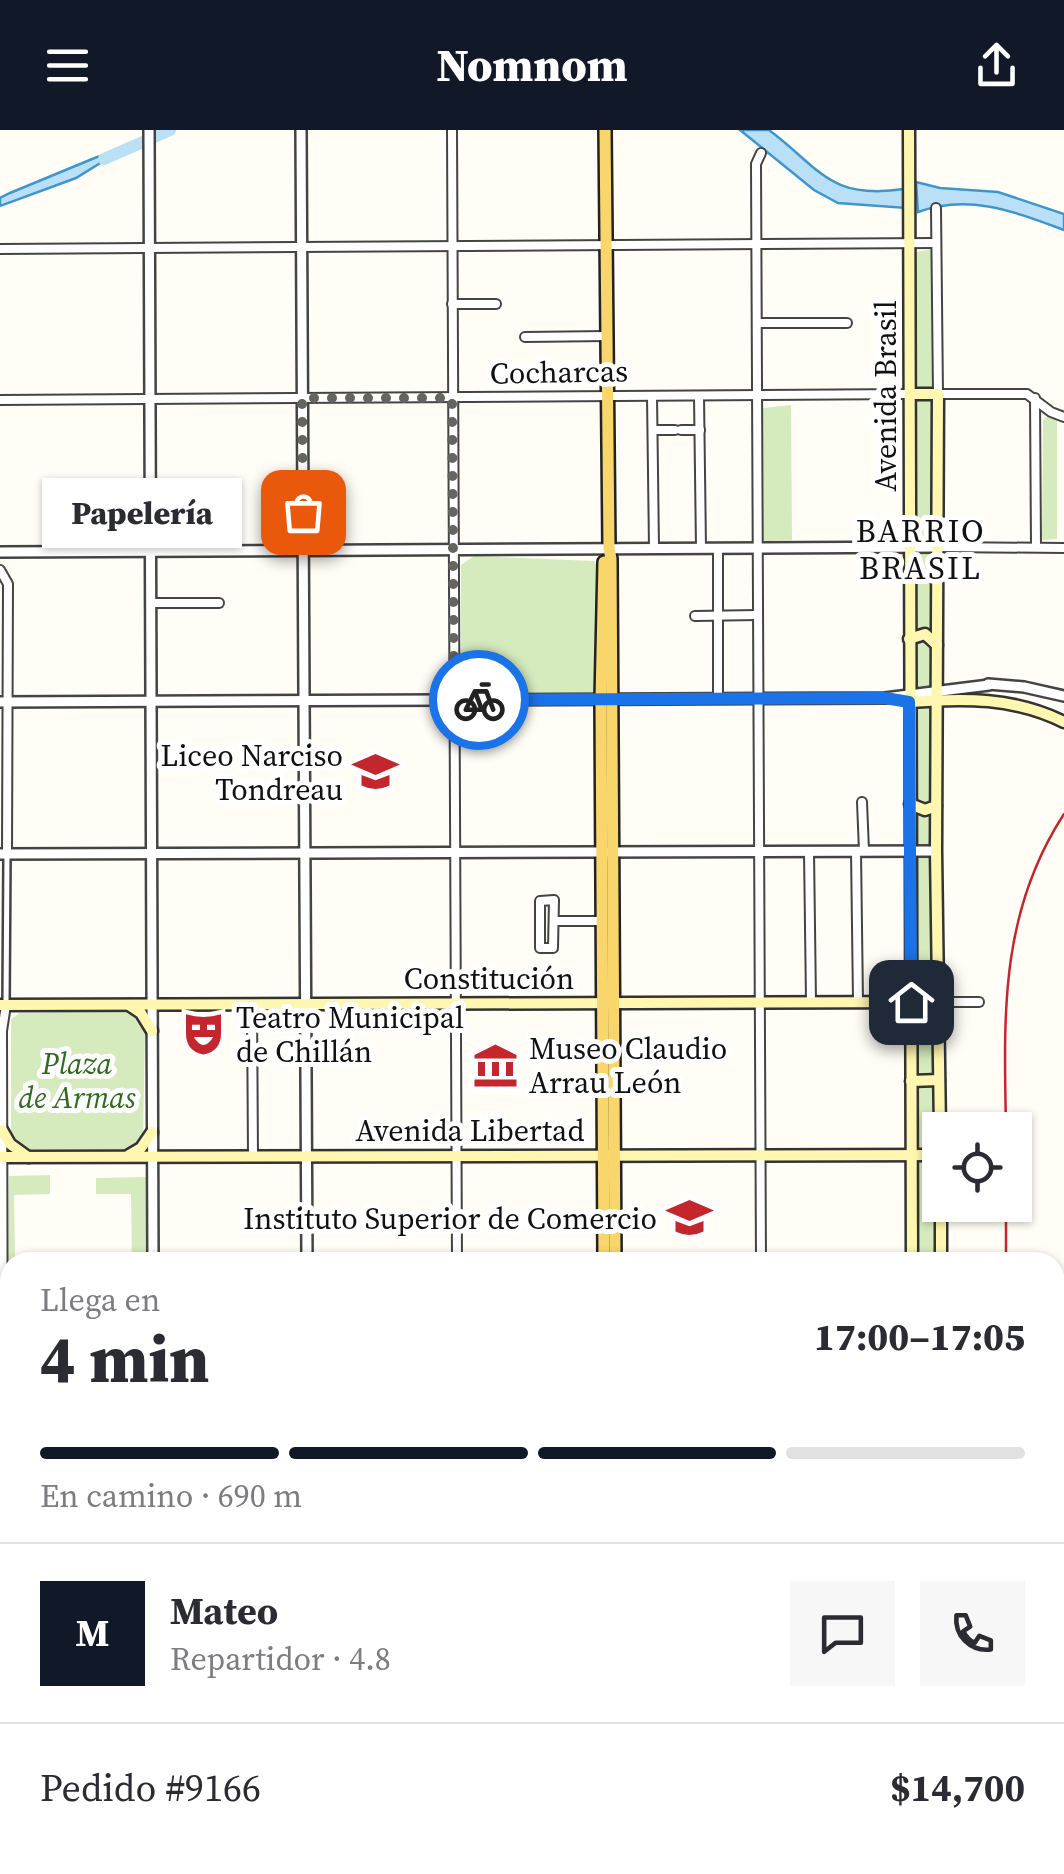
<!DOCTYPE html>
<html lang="es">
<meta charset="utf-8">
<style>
body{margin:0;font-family:"Source Serif 4",serif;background:#f7f7f7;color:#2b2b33;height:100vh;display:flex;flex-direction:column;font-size:38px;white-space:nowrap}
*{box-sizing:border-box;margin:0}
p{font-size:32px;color:#7c7c81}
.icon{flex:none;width:55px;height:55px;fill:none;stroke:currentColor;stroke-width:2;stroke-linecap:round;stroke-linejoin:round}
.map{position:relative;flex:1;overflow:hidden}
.drawer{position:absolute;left:0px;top:1122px;width:1065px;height:622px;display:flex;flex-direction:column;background:#fff;border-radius:30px 30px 0 0;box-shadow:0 2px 8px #0004}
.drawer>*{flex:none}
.controls{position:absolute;left:922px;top:982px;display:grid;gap:20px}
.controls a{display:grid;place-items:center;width:110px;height:110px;border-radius:0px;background:#fff;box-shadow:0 2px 8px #0004;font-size:50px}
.pin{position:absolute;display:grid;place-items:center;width:85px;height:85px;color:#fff;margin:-42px;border-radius:20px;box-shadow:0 5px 15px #0006}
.courier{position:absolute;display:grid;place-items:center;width:100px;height:100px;margin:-50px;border:8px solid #1a73e8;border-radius:50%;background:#fff;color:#222;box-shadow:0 2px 12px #0007}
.bubble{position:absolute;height:70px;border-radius:0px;background:#fff;box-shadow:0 2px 8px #0004;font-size:32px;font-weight:800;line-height:70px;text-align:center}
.headline em{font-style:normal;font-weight:800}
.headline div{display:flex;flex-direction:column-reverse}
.headline{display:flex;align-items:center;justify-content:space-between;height:170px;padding:0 40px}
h1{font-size:65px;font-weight:800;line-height:75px}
.bar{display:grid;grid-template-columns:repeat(4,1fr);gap:15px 10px;align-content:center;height:120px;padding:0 40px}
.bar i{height:12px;border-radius:8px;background:#e1e1e2}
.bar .on{background:#111827}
.bar p{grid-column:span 4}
.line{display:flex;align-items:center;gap:25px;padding:0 40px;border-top:2px solid #e1e1e2}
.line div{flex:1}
.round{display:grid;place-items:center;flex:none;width:105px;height:105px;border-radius:0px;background:#f7f7f7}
header{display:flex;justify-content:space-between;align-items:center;height:130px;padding:0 40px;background:#111827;color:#fff;font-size:45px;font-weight:800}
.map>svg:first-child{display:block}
.green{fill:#d5ebbd}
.water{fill:#b9e0f7;stroke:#3f96cf;stroke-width:2.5}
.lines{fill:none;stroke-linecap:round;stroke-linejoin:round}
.river{stroke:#b9e0f7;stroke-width:12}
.pedestrian-casing{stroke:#444;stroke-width:10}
.minor-casing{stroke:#444;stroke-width:12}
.tertiary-casing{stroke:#444;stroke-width:14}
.secondary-casing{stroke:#333;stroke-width:15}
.primary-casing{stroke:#222;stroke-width:16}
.pedestrian{stroke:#fff;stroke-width:5}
.minor{stroke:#fff;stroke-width:8}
.tertiary{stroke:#fff;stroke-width:9}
.secondary{stroke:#fff6b0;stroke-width:10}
.primary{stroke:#f9d66b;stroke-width:11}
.rail{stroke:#c4262e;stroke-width:2.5}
.done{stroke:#646461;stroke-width:10;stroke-dasharray:0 18}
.route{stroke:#1a73e8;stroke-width:12}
.labels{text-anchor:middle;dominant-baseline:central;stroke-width:10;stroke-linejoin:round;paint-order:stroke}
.street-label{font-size:30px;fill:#111;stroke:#fff}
.poi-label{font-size:30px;fill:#111;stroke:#fff;text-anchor:end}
.park-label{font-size:30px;font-style:italic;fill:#2f6b1f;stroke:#fff}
.neighbourhood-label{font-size:32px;letter-spacing:2.5px;fill:#111;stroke:#fff}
</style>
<header><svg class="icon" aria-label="menu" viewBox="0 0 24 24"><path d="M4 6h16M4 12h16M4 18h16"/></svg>Nomnom<svg class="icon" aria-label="share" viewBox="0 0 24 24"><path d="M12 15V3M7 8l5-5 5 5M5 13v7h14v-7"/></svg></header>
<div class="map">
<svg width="1064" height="1744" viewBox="0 0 1064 1744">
<rect width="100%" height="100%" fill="#fffdf5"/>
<g class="green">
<polygon points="933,119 934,257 914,258 916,122"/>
<polygon points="915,271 933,271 932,409 915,409"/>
<polygon points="791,275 792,410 765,411 761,408 761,278"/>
<polygon points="1046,287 1057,290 1057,409 1042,410 1043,290"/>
<polygon points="911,422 930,422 931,558 912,558"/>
<polygon points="474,426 594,431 601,441 599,555 592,563 468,564 461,554 461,435"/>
<polygon points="932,576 932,715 913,715 912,577"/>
<polygon points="932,723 935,867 915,867 913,724"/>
<polygon points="936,878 936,1018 915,1018 917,879"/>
<polygon points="129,881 142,890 145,898 143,1012 130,1020 25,1019 15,1014 11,1003 11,889 20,883"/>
<polygon points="915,1031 936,1032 936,1132 915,1132"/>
<polygon points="50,1045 50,1064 14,1065 15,1132 10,1132 8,1164 9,1046"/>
<polygon points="146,1047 146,1132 132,1132 131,1064 96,1064 96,1048"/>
</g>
<g class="water">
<path d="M740 0H769C821 39 829 70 904 59L906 78 838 73 814 60Z"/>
<polygon points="118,22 76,48 0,76 0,68 10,63 97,27"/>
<path d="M916 52 940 58 998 62 1064 84V100C1015 82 969 63 918 82Z"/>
</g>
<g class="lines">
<polyline class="river" points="104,29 170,0"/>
<defs>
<polyline id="pedestrian" points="6,875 7,724"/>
<g id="minor">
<polyline points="452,0 457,1132"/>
<polyline points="761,23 756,34 761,1132"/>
<polyline points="936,78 938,264 1027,264 1051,282 1064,287"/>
<polyline points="0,119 936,113"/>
<polyline points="452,174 496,174"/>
<polyline points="757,193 847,193"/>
<polyline points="525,207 608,206"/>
<polyline points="652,266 654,418"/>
<polyline points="699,266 701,418"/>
<polyline points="1035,268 1036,417"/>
<polyline points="0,270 910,264"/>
<polyline points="653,300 675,300"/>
<polyline points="681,300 700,300"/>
<polyline points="938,417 1064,418"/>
<polyline points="0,440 8,454 7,724"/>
<polyline points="151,473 219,473"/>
<polyline points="695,486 758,485"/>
<polyline points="718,569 718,418"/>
<polyline points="862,672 864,721"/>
<polyline points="809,721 811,872"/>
<polyline points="856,721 858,872"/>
<polygon points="554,770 553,818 540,818 540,771"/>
<polyline points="554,791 603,791"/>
<polyline points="940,872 979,872"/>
<polyline points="252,874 253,1026"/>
<polyline points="460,1735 460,1744"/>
<polyline points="841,1735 841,1744"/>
<polyline points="4,1744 2,901 6,875"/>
</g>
<g id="tertiary">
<polyline points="149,0 153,1132"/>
<polyline points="301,0 307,1132"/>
<polyline points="0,422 938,417"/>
<polyline points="988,554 1024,557 1064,566"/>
<polyline points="0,572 885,568 989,555"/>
<polyline points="0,724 936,721"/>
<polyline points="0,1177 10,1177"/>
<polyline points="0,1481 10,1481"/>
<polyline points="157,1735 157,1744"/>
<polyline points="309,1744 309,1735"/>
</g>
<g id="secondary">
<polyline points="909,0 912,1132"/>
<polyline points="910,264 938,264 936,721 940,1001"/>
<polyline points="909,509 925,504 937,515"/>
<path d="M909 572C964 568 1014 567 1064 592"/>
<polyline points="910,674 925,680 936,676"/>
<polyline points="0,875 940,872"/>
<polyline points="129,875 141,883 152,901"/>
<polyline points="911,951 939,950"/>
<polyline points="2,1000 10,1014 28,1027"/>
<polyline points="129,1025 141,1018 152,1002"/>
<polyline points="0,1027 940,1025"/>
<polyline points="941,1075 941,1132"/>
<polyline points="913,1735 913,1744"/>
<polyline points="943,1735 943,1744"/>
</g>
<g id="primary">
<polyline points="605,0 609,418 611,429 615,1132"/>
<polyline points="604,1132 601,569 604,432"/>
<polyline points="613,1735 613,1744"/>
<polyline points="626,1735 626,1744"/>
</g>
</defs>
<use href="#pedestrian" class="pedestrian-casing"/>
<use href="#minor" class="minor-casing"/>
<use href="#tertiary" class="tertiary-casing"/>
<use href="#secondary" class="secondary-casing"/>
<use href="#primary" class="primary-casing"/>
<use href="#pedestrian" class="pedestrian"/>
<use href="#minor" class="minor"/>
<use href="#tertiary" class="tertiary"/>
<use href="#secondary" class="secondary"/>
<use href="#primary" class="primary"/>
<g class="rail">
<path d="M1006 1000C1004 886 999 784 1064 684"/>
<polyline points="1006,1075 1006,1132"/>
<polyline points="1038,1735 1038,1744"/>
</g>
</g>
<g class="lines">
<polyline class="done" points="303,382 302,268 452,268 454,570 479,570"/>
<polyline class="route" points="479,570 885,568 909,572 911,872"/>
</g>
<defs>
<symbol id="school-bare" viewBox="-9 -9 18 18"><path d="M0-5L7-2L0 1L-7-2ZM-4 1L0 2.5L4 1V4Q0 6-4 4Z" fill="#c4262e" stroke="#fff" stroke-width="2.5" paint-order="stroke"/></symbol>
<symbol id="theatre-bare" viewBox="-9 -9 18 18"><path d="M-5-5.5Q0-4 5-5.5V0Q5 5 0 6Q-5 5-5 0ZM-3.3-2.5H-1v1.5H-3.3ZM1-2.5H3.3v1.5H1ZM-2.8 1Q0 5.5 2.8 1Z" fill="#c4262e" stroke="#fff" stroke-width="2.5" paint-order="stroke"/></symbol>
<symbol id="museum-bare" viewBox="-9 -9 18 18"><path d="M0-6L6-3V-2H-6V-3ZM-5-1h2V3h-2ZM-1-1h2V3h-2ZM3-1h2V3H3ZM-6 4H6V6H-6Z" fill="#c4262e" stroke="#fff" stroke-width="2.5" paint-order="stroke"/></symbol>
<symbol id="university-bare" viewBox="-9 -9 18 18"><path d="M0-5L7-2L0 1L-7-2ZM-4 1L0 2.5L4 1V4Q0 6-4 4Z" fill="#c4262e" stroke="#fff" stroke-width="2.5" paint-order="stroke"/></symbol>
</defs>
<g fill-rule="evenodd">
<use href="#school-bare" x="344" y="610" width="63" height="63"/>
<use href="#theatre-bare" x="172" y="872" width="63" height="63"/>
<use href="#museum-bare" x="464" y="904" width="63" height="63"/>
<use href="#university-bare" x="658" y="1056" width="63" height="63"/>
</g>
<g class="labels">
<g class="street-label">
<text transform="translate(559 242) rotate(-1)">Cocharcas</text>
<text transform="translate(885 266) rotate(-90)">Avenida Brasil</text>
<text x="489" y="848">Constitución</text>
<text x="470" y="1000">Avenida Libertad</text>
</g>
<g class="poi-label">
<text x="343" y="625">Liceo Narciso<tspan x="343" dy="34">Tondreau</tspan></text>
<text x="236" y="887" text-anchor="start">Teatro Municipal<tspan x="236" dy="34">de Chillán</tspan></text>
<text x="529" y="918" text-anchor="start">Museo Claudio<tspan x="529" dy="34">Arrau León</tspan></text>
<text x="657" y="1088">Instituto Superior de Comercio</text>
</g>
<g class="park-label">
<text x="77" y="933">Plaza<tspan x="77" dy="34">de Armas</tspan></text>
</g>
<g class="neighbourhood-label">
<text x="921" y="401">BARRIO<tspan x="921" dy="37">BRASIL</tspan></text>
</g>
</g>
</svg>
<div class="controls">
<a><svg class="icon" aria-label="locate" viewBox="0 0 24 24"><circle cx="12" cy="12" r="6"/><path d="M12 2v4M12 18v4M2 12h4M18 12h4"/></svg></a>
</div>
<div class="pin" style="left:303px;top:382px;background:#ea580c"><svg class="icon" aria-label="bag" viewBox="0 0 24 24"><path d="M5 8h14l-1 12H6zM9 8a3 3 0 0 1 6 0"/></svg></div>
<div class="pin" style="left:911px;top:872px;background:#1f2937"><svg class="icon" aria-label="home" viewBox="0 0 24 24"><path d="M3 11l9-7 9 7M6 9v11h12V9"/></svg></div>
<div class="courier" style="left:479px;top:570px"><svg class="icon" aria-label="bike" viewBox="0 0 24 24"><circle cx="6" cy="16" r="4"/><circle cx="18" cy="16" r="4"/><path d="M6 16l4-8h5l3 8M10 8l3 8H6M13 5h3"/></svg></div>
<div class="bubble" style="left:42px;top:348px;width:200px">Papelería</div>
<section class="drawer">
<div class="headline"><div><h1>4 min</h1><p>Llega en</p></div><em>17:00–17:05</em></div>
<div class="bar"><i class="on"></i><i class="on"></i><i class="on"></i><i></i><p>En camino · 690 m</p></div>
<div class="line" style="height:180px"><b class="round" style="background:#111827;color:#fff">M</b><div><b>Mateo</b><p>Repartidor · 4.8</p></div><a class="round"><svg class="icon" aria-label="chat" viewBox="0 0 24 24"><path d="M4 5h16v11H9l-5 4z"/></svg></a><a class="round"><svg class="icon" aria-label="phone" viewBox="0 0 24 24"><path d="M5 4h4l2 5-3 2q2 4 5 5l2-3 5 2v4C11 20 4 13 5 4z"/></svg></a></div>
<div class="line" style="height:130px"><div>Pedido #9166</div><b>$14,700</b></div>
</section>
</div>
